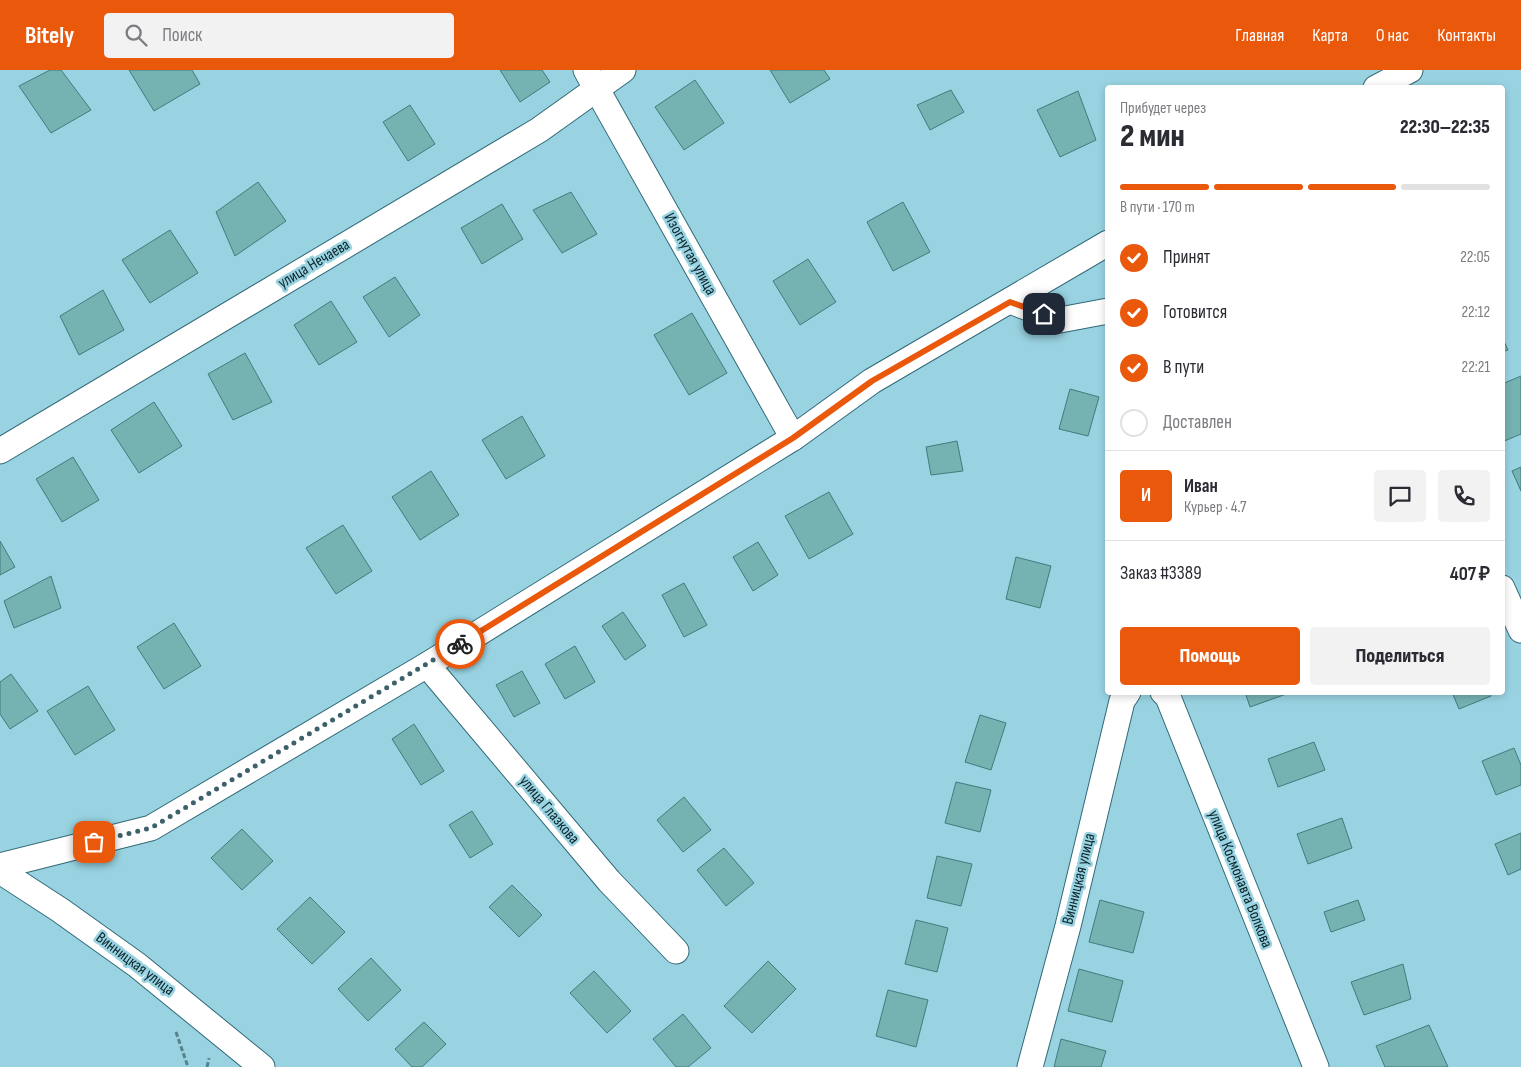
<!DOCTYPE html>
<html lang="ru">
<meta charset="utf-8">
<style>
body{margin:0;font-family:"Sofia Sans Condensed",sans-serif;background:#f2f2f3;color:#2b2b33;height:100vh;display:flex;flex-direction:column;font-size:19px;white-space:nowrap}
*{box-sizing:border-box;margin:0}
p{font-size:16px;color:#7c7c81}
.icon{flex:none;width:28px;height:28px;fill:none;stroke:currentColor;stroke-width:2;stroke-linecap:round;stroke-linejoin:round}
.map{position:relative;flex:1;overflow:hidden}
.side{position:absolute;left:1105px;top:15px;width:400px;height:610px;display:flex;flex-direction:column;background:#fff;border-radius:5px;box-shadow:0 2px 8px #0003}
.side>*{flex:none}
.pin{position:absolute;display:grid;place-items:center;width:42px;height:42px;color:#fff;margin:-21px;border-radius:10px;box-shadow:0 2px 8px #0006}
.courier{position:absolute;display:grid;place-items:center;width:50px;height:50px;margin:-25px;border:4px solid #ea580c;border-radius:50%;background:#fff;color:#222;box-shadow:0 1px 6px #0007}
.summary em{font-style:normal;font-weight:800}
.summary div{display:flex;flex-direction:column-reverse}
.summary{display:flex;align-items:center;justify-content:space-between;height:85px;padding:0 15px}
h1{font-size:32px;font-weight:800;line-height:38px}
.bar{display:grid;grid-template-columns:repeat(4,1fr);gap:8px 5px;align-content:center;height:60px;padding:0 15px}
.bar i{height:6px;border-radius:4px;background:#e1e1e2}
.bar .on{background:#ea580c}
.bar p{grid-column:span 4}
.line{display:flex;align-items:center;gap:12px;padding:0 15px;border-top:1px solid #e1e1e2}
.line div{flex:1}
.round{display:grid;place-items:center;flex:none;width:52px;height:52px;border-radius:5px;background:#f2f2f3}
ol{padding:0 15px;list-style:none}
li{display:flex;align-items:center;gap:15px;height:55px}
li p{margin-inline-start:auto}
li .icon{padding:5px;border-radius:50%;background:#ea580c;color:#fff;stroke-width:4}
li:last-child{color:#7c7c81}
li i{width:28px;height:28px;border:2px solid #e1e1e2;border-radius:50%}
.button{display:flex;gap:10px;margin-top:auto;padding:10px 15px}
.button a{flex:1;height:58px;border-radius:5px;background:#ea580c;color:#fff;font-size:20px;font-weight:800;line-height:58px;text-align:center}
.button a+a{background:#f2f2f3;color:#2b2b33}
header{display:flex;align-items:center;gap:30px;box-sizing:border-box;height:70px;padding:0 25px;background:#ea580c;color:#fff}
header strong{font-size:24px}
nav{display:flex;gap:28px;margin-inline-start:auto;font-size:18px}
.search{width:350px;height:45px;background:#f2f2f3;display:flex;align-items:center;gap:12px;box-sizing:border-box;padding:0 18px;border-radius:5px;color:#7c7c81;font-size:19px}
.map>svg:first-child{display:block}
.building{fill:#75b2b2;stroke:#407c7d}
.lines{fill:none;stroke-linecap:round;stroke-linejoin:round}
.minor-casing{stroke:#316977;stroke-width:27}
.path{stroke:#57828c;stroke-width:3;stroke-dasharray:5 2.5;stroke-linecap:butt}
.minor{stroke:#fff;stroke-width:25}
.done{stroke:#3d616a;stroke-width:5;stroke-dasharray:0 9}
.route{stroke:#ea580c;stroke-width:6}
.labels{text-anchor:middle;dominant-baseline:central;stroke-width:5;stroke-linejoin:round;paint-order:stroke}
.street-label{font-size:16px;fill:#0b2329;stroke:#99d3e2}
</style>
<header>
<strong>Bitely</strong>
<div class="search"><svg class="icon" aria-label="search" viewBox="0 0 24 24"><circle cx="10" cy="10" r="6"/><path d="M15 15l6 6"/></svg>Поиск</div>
<nav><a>Главная</a><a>Карта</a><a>О нас</a><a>Контакты</a></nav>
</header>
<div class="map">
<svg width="1521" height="997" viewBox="0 0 1521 997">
<rect width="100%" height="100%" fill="#99d3e2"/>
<g class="building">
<polygon points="50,0 61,0 91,40 51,63 19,16"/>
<polygon points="129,0 192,0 200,14 154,41"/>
<polygon points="500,0 542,0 550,12 520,32"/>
<polygon points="770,0 824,0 830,9 790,33"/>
<polygon points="695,10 724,53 684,80 655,37"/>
<polygon points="951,20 964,42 930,60 917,35"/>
<polygon points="1078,21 1096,70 1060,87 1037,40"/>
<polygon points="410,35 435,74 408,91 383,52"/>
<polygon points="258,112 286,151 235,186 216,142"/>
<polygon points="571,122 597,164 562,183 533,140"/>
<polygon points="903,132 930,182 893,201 867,152"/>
<polygon points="502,134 523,169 482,194 461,158"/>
<polygon points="170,160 198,203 150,233 122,190"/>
<polygon points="808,189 836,232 800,255 773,211"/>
<polygon points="395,207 420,245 389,267 363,227"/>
<polygon points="103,220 124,260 79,285 60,246"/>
<polygon points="331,231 357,272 319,295 294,255"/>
<polygon points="692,243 727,303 689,325 654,265"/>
<polygon points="1502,267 1508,280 1502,282"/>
<polygon points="245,283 272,332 233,350 208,304"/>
<polygon points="1521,306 1521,364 1502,372 1502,314"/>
<polygon points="1070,319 1099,327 1088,366 1059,359"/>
<polygon points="154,332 182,376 139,403 111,360"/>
<polygon points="522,346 545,386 506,409 482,370"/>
<polygon points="957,371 963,401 931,405 926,377"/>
<polygon points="73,387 99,430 62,452 36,409"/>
<polygon points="1521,397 1521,421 1512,401"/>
<polygon points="431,401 459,445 420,470 392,427"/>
<polygon points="829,422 853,464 809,489 785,446"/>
<polygon points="343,455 372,501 336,524 306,478"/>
<polygon points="0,471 15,497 0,505"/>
<polygon points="758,472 778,505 753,521 733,487"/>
<polygon points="1016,487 1051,496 1040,538 1006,529"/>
<polygon points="51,506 61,538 14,558 4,531"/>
<polygon points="684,513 707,555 684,567 662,525"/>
<polygon points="623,542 646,576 625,590 602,556"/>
<polygon points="174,553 201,596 164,619 137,577"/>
<polygon points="575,576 595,612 565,629 545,594"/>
<polygon points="522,601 540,633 514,647 496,615"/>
<polygon points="11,604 38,641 10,659 0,644 0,612"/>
<polygon points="88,616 115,660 75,685 47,641"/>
<polygon points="1245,622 1292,622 1250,637"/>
<polygon points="1452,622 1490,622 1491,626 1459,639"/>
<polygon points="980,645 1006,653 991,700 965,692"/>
<polygon points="414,654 444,701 421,715 392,669"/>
<polygon points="1314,672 1325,700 1278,717 1268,689"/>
<polygon points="1514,678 1521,695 1521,715 1496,725 1482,691"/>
<polygon points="956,712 991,720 980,762 945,753"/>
<polygon points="684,727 711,760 683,782 657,750"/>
<polygon points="472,741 493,774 470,788 449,755"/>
<polygon points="1342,748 1352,778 1308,794 1297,764"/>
<polygon points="242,759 273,791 242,820 211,788"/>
<polygon points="1521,763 1521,799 1508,805 1495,774"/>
<polygon points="724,778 754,813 726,836 697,800"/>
<polygon points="937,786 972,794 961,836 927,828"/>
<polygon points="512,815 542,845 519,867 489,837"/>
<polygon points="310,827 345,862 312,894 277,859"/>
<polygon points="1100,830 1144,842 1133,883 1089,872"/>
<polygon points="1358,830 1365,850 1331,862 1324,842"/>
<polygon points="916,850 948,858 937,902 905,894"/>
<polygon points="371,888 401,920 368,951 338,919"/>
<polygon points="768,891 796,919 752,963 724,936"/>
<polygon points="1403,894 1411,929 1364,945 1351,912"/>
<polygon points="1079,899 1123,911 1112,952 1068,941"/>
<polygon points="594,901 631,941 607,963 570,923"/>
<polygon points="888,920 928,930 916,977 876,966"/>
<polygon points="683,944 711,978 688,997 676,997 653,969"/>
<polygon points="424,952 446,974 422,997 412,997 395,979"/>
<polygon points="1429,955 1448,997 1385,997 1376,976"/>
<polygon points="1061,969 1106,981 1101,997 1054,997"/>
</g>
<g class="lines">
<defs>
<g id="minor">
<polyline points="586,0 793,368"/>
<polyline points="1376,18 1410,0"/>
<polyline points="1010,231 1060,250 1108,241"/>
<polyline points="0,381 539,60 623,0"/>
<polyline points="1502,518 1521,560"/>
<polyline points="427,595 609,811 676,881"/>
<polyline points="1163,622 1168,627 1316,997"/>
<polyline points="0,796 151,758 427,595 793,368 872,311 1108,173"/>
<polyline points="0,801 60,840 137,895 262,997"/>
<polyline points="1030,997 1068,856 1122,631 1128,622"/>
</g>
</defs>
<use href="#minor" class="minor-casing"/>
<g class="path">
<polyline points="176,962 188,997"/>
<polyline points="207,997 209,988"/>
</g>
<use href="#minor" class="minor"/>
</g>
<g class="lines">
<polyline class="done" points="94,772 151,758 460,574"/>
<polyline class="route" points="460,574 793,368 872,311 1010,232 1044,244"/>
</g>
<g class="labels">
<g class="street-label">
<text transform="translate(690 184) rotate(61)">Изогнутая улица</text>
<text transform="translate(314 194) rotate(-31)">улица Нечаева</text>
<text transform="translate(549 740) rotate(50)">улица Глазкова</text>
<text transform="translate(1079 809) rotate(-76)">Винницкая улица</text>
<text transform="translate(1240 809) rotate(68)">улица Космонавта Волкова</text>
<text transform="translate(135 894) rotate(37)">Винницкая улица</text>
</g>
</g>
</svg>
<div class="pin" style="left:94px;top:772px;background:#ea580c"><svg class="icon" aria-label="bag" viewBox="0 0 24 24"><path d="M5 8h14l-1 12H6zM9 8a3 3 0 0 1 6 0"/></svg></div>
<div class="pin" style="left:1044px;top:244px;background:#1f2937"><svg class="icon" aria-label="home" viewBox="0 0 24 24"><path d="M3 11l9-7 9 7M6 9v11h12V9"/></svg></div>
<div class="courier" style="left:460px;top:574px"><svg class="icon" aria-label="bike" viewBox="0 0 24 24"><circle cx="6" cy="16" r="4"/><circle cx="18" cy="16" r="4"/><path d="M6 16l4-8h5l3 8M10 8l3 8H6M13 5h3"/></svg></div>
<section class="side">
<div class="summary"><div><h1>2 мин</h1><p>Прибудет через</p></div><em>22:30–22:35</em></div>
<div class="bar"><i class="on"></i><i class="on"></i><i class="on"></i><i></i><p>В пути · 170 m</p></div>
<ol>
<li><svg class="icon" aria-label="check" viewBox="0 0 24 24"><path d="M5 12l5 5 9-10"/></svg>Принят<p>22:05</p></li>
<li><svg class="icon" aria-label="check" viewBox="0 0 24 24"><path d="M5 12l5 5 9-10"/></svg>Готовится<p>22:12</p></li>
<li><svg class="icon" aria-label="check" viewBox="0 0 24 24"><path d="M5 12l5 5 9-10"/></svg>В пути<p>22:21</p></li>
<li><i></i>Доставлен</li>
</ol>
<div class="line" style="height:90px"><b class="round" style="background:#ea580c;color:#fff">И</b><div><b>Иван</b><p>Курьер · 4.7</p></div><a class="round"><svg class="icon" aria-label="chat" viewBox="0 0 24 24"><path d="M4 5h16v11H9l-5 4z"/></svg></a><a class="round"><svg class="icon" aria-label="phone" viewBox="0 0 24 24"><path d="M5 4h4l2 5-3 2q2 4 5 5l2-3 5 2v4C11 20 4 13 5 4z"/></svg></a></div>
<div class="line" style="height:65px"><div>Заказ #3389</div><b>407 ₽</b></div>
<div class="button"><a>Помощь</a><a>Поделиться</a></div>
</section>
</div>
